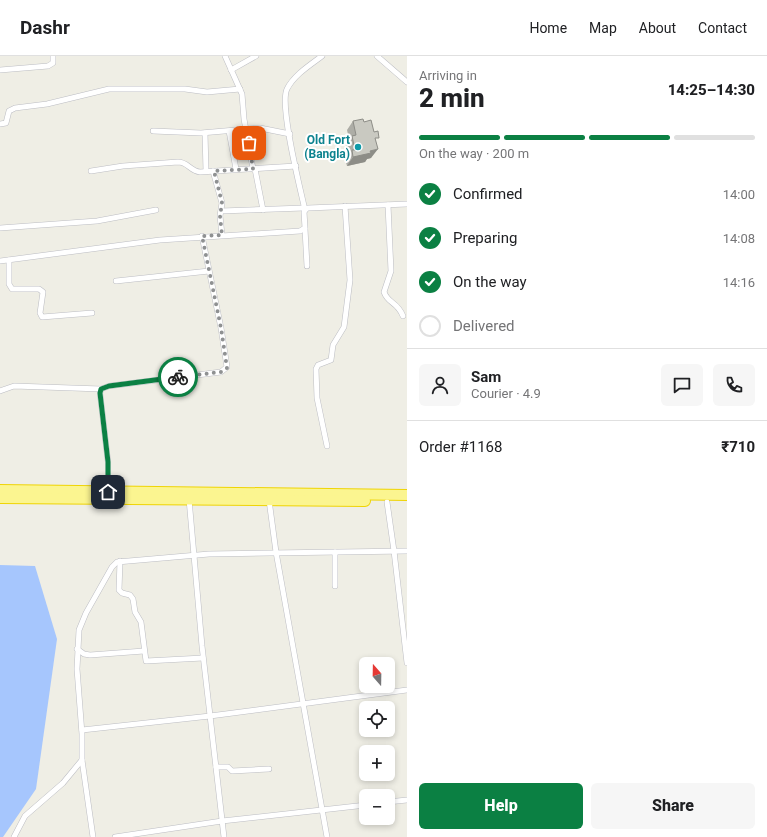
<!DOCTYPE html>
<meta charset="utf-8">
<style>
body{margin:0;font-family:Roboto,sans-serif;background:#f6f6f6;color:#202124;height:100vh;display:flex;flex-direction:column;font-size:15px;white-space:nowrap}
*{box-sizing:border-box;margin:0}
p{font-size:13px;color:#757577}
.icon{flex:none;width:22px;height:22px;fill:none;stroke:currentColor;stroke-width:2;stroke-linecap:round;stroke-linejoin:round}
.map{position:relative;flex:1;overflow:hidden}
.panel{display:flex;flex-direction:column;background:#fff;width:360px}
.panel>*{flex:none}
.needle{width:26px;rotate:340deg}
.tools{position:absolute;left:359px;top:601px;display:grid;gap:8px}
.tools a{display:grid;place-items:center;width:36px;height:36px;border-radius:6px;background:#fff;box-shadow:0 2px 6px #0003;font-size:20px}
.pin{position:absolute;display:grid;place-items:center;width:34px;height:34px;color:#fff;margin:-17px;border-radius:8px;box-shadow:0 2px 6px #0006}
.courier{position:absolute;display:grid;place-items:center;width:40px;height:40px;margin:-20px;border:3px solid #0b8043;border-radius:50%;background:#fff;color:#222;box-shadow:0 1px 5px #0007}
.summary em{font-style:normal;font-weight:800}
.summary div{display:flex;flex-direction:column-reverse}
.summary{display:flex;align-items:center;justify-content:space-between;height:68px;padding:0 12px}
h1{font-size:26px;font-weight:800;line-height:30px}
.bar{display:grid;grid-template-columns:repeat(4,1fr);gap:6px 4px;align-content:center;height:48px;padding:0 12px}
.bar i{height:5px;border-radius:3px;background:#e0e0e0}
.bar .current{background:#0b8043}
.bar p{grid-column:span 4}
.line{display:flex;align-items:center;gap:10px;padding:0 12px;border-top:1px solid #e0e0e0}
.line div{flex:1}
.round{display:grid;place-items:center;flex:none;width:42px;height:42px;border-radius:6px;background:#f6f6f6}
ol{padding:0 12px;list-style:none}
li{display:flex;align-items:center;gap:12px;height:44px}
li p{margin-inline-start:auto}
li .icon{padding:4px;border-radius:50%;background:#0b8043;color:#fff;stroke-width:4}
li:last-child{color:#757577}
li i{width:22px;height:22px;border:2px solid #e0e0e0;border-radius:50%}
.primary-button{display:flex;gap:8px;margin-top:auto;padding:8px 12px}
.primary-button a{flex:1;height:46px;border-radius:6px;background:#0b8043;color:#fff;font-size:16px;font-weight:800;line-height:46px;text-align:center}
.primary-button a+a{background:#f6f6f6;color:#202124}
header{display:flex;align-items:center;gap:24px;box-sizing:border-box;height:56px;padding:0 20px;background:#fff;border-bottom:1px solid #e0e0e0}
header strong{font-size:19px}
nav{display:flex;gap:22px;margin-inline-start:auto;font-size:14px}
main{display:flex;flex:1;min-height:0}
.map>svg:first-child{display:block}
.water{fill:#a6c6fd}
.lines{fill:none;stroke-linecap:round;stroke-linejoin:round}
.street-casing{stroke:#bcbdc3;stroke-width:6}
.highway-casing{stroke:#efd405;stroke-width:12}
.street{stroke:#fff;stroke-width:5}
.highway{stroke:#fbf590;stroke-width:10}
.wall{fill:#adada6}
.shaded-wall{fill:#8d8d87}
.building{fill:#c9c9c1;stroke:#8d8d87}
.done{stroke:#8f9192;stroke-width:4;stroke-dasharray:0 7.2}
.route{stroke:#0b8043;stroke-width:5}
.culture-dot{fill:#0f9aa8;stroke:#fff;stroke-width:1.5}
.labels{text-anchor:middle;dominant-baseline:central;stroke-width:4;stroke-linejoin:round;paint-order:stroke}
.culture-label{font-size:12px;font-weight:bold;fill:#0d838f;stroke:#fff;text-anchor:end}
</style>
<header>
<strong>Dashr</strong>
<nav><a>Home</a><a>Map</a><a>About</a><a>Contact</a></nav>
</header>
<main>
<div class="map">
<svg width="407" height="781" viewBox="0 0 407 781">
<rect width="100%" height="100%" fill="#efeee5"/>
<polygon class="water" points="0,509 35,510 57,583 36,733 3,781 0,781"/>
<g class="lines">
<defs>
<g id="street">
<polyline points="225,0 242,38 244,63 253,113"/>
<polyline points="377,0 407,26"/>
<polyline points="0,14 48,10 53,7 53,0"/>
<polyline points="231,14 256,0"/>
<polyline points="0,68 6,67 9,55 15,52 47,48 109,33 185,33 207,36 240,33"/>
<polyline points="153,75 201,77 260,72 290,78"/>
<polyline points="229,75 236,113"/>
<polyline points="205,77 206,115"/>
<polyline points="255,113 263,154"/>
<path d="M91 115 123 110 178 106C188 106 190 115 200 116L296 110"/>
<polyline points="213,115 222,147 220,160 222,179"/>
<path d="M388 149 391 215 384 236C388 248 397 245 403 260"/>
<path d="M305 154C300 132 279 49 287 33 294 19 310 9 322 0"/>
<polyline points="221,155 304,152"/>
<polyline points="0,172 97,165 156,154"/>
<polyline points="305,173 307,210"/>
<polyline points="9,204 9,228 12,233 39,233 43,236 40,257 42,261 92,257"/>
<polyline points="0,205 160,184 300,175 305,172 304,156 306,153 308,152 407,148"/>
<polyline points="116,225 209,215"/>
<polyline points="0,335 14,330 101,333"/>
<polyline points="327,390 317,342 316,313 318,309 331,304 333,289 344,271 350,224 345,150"/>
<polyline points="108,436 108,406 100,337 101,333 109,330 221,316 227,311 221,272 202,180"/>
<polyline points="189,443 202,590 224,781"/>
<polyline points="269,444 276,496 327,781"/>
<polyline points="387,446 394,495 407,607"/>
<polyline points="120,505 119,534 122,537 130,539 133,543 135,556 141,566 146,605 203,602"/>
<polyline points="335,530 335,496"/>
<polyline points="77,593 84,598 90,599 144,595"/>
<polyline points="82,674 210,660 407,634"/>
<polyline points="82,704 93,781"/>
<polyline points="216,711 228,711 232,715 269,713"/>
<polyline points="388,746 407,744"/>
<polyline points="14,781 25,760 63,727 82,704 82,678 77,613 79,574 86,557 112,511 117,506 209,498 407,495"/>
<polyline points="115,781 222,765 366,749"/>
</g>
<g id="highway">
<polyline points="0,434 407,439"/>
<polyline points="0,442 365,445"/>
</g>
</defs>
<use href="#street" class="street-casing"/>
<use href="#highway" class="highway-casing"/>
<use href="#street" class="street"/>
<use href="#highway" class="highway"/>
</g>
<polygon class="wall" points="353,65 364,66 376,86 371,102 367,103 365,106 347,110 345,103 348,99 346,89 349,83 347,74"/>
<polygon class="shaded-wall" points="378,93 371,102 367,103 365,106 347,110 353,101 370,95"/>
<polygon class="building" points="363,63 364,66 371,64 374,76 378,75 379,82 375,82 378,93 370,95 371,97 353,101 352,94 355,94 352,80 356,79 353,65"/>
<g class="lines">
<polyline class="done" points="178,321 221,316 227,312 221,272 202,180 222,179 220,160 222,147 214,115 253,113 249,87"/>
<polyline class="route" points="108,436 108,406 100,337 101,333 109,330 178,321"/>
</g>
<circle class="culture-dot" cx="358" cy="91" r="4"/>
<g class="labels">
<g class="culture-label">
<text x="350" y="84">Old Fort<tspan x="350" dy="14">(Bangla)</tspan></text>
</g>
</g>
</svg>
<div class="tools">
<a><svg class="needle" viewBox="-14 -14 28 28"><path d="M0-13l5 13h-10z" fill="#e53935"/><path d="M0 13l5-13h-10z" fill="#757577"/></svg></a>
<a><svg class="icon" aria-label="locate" viewBox="0 0 24 24"><circle cx="12" cy="12" r="6"/><path d="M12 2v4M12 18v4M2 12h4M18 12h4"/></svg></a>
<a>+</a>
<a>−</a>
</div>
<div class="pin" style="left:249px;top:87px;background:#ea580c"><svg class="icon" aria-label="bag" viewBox="0 0 24 24"><path d="M5 8h14l-1 12H6zM9 8a3 3 0 0 1 6 0"/></svg></div>
<div class="pin" style="left:108px;top:436px;background:#1f2937"><svg class="icon" aria-label="home" viewBox="0 0 24 24"><path d="M3 11l9-7 9 7M6 9v11h12V9"/></svg></div>
<div class="courier" style="left:178px;top:321px"><svg class="icon" aria-label="bike" viewBox="0 0 24 24"><circle cx="6" cy="16" r="4"/><circle cx="18" cy="16" r="4"/><path d="M6 16l4-8h5l3 8M10 8l3 8H6M13 5h3"/></svg></div>
</div>
<section class="panel">
<div class="summary"><div><h1>2 min</h1><p>Arriving in</p></div><em>14:25–14:30</em></div>
<div class="bar"><i class="current"></i><i class="current"></i><i class="current"></i><i></i><p>On the way · 200 m</p></div>
<ol>
<li><svg class="icon" aria-label="check" viewBox="0 0 24 24"><path d="M5 12l5 5 9-10"/></svg>Confirmed<p>14:00</p></li>
<li><svg class="icon" aria-label="check" viewBox="0 0 24 24"><path d="M5 12l5 5 9-10"/></svg>Preparing<p>14:08</p></li>
<li><svg class="icon" aria-label="check" viewBox="0 0 24 24"><path d="M5 12l5 5 9-10"/></svg>On the way<p>14:16</p></li>
<li><i></i>Delivered</li>
</ol>
<div class="line" style="height:72px"><a class="round"><svg class="icon" aria-label="person" viewBox="0 0 24 24"><circle cx="12" cy="8" r="4"/><path d="M4 21q1-7 8-7t8 7"/></svg></a><div><b>Sam</b><p>Courier · 4.9</p></div><a class="round"><svg class="icon" aria-label="chat" viewBox="0 0 24 24"><path d="M4 5h16v11H9l-5 4z"/></svg></a><a class="round"><svg class="icon" aria-label="phone" viewBox="0 0 24 24"><path d="M5 4h4l2 5-3 2q2 4 5 5l2-3 5 2v4C11 20 4 13 5 4z"/></svg></a></div>
<div class="line" style="height:52px"><div>Order #1168</div><b>₹710</b></div>
<div class="primary-button"><a>Help</a><a>Share</a></div>
</section>
</main>
